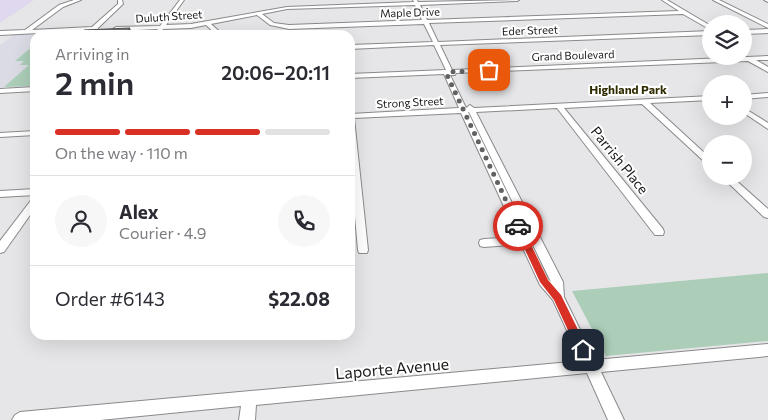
<!DOCTYPE html>
<meta charset="utf-8">
<style>
body{margin:0;font-family:Commissioner,sans-serif;background:#f7f7f7;color:#2b2b33;height:100vh;display:flex;flex-direction:column;font-size:19px;white-space:nowrap}
*{box-sizing:border-box;margin:0}
p{font-size:16px;color:#7c7c81}
.icon{flex:none;width:28px;height:28px;fill:none;stroke:currentColor;stroke-width:2;stroke-linecap:round;stroke-linejoin:round}
.map{position:relative;flex:1;overflow:hidden}
.side{position:absolute;left:30px;top:30px;width:325px;height:310px;display:flex;flex-direction:column;background:#fff;border-radius:15px;box-shadow:0 5px 20px #0002}
.side>*{flex:none}
.tools{position:absolute;left:702px;top:15px;display:grid;gap:10px}
.tools a{display:grid;place-items:center;width:50px;height:50px;border-radius:50%;background:#fff;box-shadow:0 5px 20px #0002;font-size:25px}
.pin{position:absolute;display:grid;place-items:center;width:42px;height:42px;color:#fff;margin:-21px;border-radius:10px;box-shadow:0 2px 8px #0006}
.courier{position:absolute;display:grid;place-items:center;width:50px;height:50px;margin:-25px;border:4px solid #d93025;border-radius:50%;background:#fff;color:#222;box-shadow:0 1px 6px #0007}
.overview em{font-style:normal;font-weight:600}
.overview div{display:flex;flex-direction:column-reverse}
.overview{display:flex;align-items:center;justify-content:space-between;height:85px;padding:0 25px}
h1{font-size:32px;font-weight:600;line-height:38px}
.bar{display:grid;grid-template-columns:repeat(4,1fr);gap:8px 5px;align-content:center;height:60px;padding:0 25px}
.bar i{height:6px;border-radius:4px;background:#e1e1e2}
.bar .selected{background:#d93025}
.bar p{grid-column:span 4}
.line{display:flex;align-items:center;gap:12px;padding:0 25px;border-top:1px solid #e1e1e2}
.line div{flex:1}
.round{display:grid;place-items:center;flex:none;width:52px;height:52px;border-radius:26px;background:#f7f7f7}
.map>svg:first-child{display:block}
.commercial{fill:#e0d8ee}
.built{fill:#dadbe5}
.green{fill:#acceb8}
.lines{fill:none;stroke-linecap:round;stroke-linejoin:round}
.minor-casing{stroke:#8a8a8c;stroke-width:2}
.minor{fill:#fff;fill-rule:evenodd}
.shaded-wall{fill:#535253}
.building{fill:#777577;stroke:#535253}
.route{fill:#d93025}
.done{stroke:#616162;stroke-width:5;stroke-dasharray:0 9}
.labels{text-anchor:middle;dominant-baseline:central;stroke-width:4;stroke-linejoin:round;paint-order:stroke}
.far-street-label{font-size:11px;fill:#19191a;stroke:#fff}
.far-neighbourhood-label{font-size:12px;font-weight:bold;fill:#2f2c01;stroke:#fff}
.street-label{font-size:14px;fill:#19191a;stroke:#fff}
.near-street-label{font-size:16px;fill:#19191a;stroke:#fff}
</style>
<div class="map">
<svg width="768" height="420" viewBox="0 0 768 420">
<rect width="100%" height="100%" fill="#e6e6e9"/>
<polygon class="commercial" points="0,0 34,0 0,23"/>
<polygon class="built" points="153,30 149,35 35,35 35,86 0,87 0,45 15,34"/>
<g class="green">
<polygon points="32,47 35,47 35,84 33,86 4,87 29,65 20,65 24,61 15,61"/>
<polygon points="768,273 768,341 606,356 572,291"/>
</g>
<g class="lines">
<defs>
<g id="minor">
<polygon points="74,0 81,0 63,7 32,30 92,27 118,4 118,0 122,0 123,4 98,28 98,30 0,35 0,31 25,30 59,5"/>
<path d="M180 0H184L166 25 191 24 287 7 414 2 413 0H417L418 2 519 0 517 1 420 5 427 20 679 11 662 0H667L711 26V30L683 14 429 23 438 42 711 31V35L440 45 452 70 768 56V60H756L768 67V72L748 61 456 73 455 75H450L466 108 470 105 474 108 711 96V100L650 103 711 159V166L708 165 642 104 564 108 663 229 664 232 663 235H655L557 108 476 112 563 282 564 297 595 360 768 344V356L601 372 624 420H608L587 373 256 405 255 420H239L241 406 100 420H12L15 415 20 412 581 361 553 300 540 285 521 244 484 247 480 246 479 243 480 240 484 239 518 237 461 113 354 118 368 250 367 253H359L358 250 350 161V114L459 108 444 74 350 78V74L446 70 434 45 350 49V45L433 42 424 24 289 29 270 25 257 15 211 24 223 35H217L206 25 191 28 163 29 159 35H153L158 29 116 31 113 29 116 27 160 26ZM415 5 422 20 289 25 274 23 262 14 287 9ZM468 112H469L529 236H528ZM531 243H532L551 282 548 279Z"/>
<polygon points="713,0 719,0 768,24 768,28"/>
<polygon points="764,0 768,0 768,2"/>
<polygon points="768,29 768,33 744,34 744,30"/>
<polygon points="35,87 35,91 0,93 0,89"/>
<polygon points="768,93 768,97 744,99 744,95"/>
<polygon points="744,108 768,123 768,129 744,113"/>
<polygon points="35,131 35,135 0,137 0,133"/>
<polygon points="721,176 731,176 768,209 768,218 764,217"/>
<polygon points="35,189 35,195 0,197 0,191"/>
<polygon points="35,198 35,208 4,252 0,253 0,241 32,199"/>
</g>
</defs>
<use href="#minor" class="minor-casing"/>
<use href="#minor" class="minor"/>
</g>
<polygon class="shaded-wall" points="130,28 132,34 131,35 124,35"/>
<polygon class="building" points="130,28 124,35 79,35 84,30"/>
<polygon class="route" points="518,223 522,226 548,280 561,295 588,350 587,354 579,354 554,300 540,282 514,226"/>
<g class="lines">
<polyline class="done" points="489,70 450,72 447,75 518,226"/>
</g>
<g class="labels">
<g class="far-street-label">
<text transform="translate(410 12) rotate(-2)">Maple Drive</text>
<text transform="translate(169 16) rotate(-4)">Duluth Street</text>
<text transform="translate(530 30) rotate(-2)">Eder Street</text>
<text transform="translate(573 55) rotate(-2)">Grand Boulevard</text>
<text transform="translate(410 102) rotate(-3)">Strong Street</text>
</g>
<g class="far-neighbourhood-label">
<text x="628" y="89">Highland Park</text>
</g>
<g class="street-label">
<text transform="translate(620 160) rotate(51)">Parrish Place</text>
</g>
<g class="near-street-label">
<text transform="translate(392 368) rotate(-5)">Laporte Avenue</text>
</g>
</g>
</svg>
<div class="tools">
<a><svg class="icon" aria-label="layers" viewBox="0 0 24 24"><path d="M12 4l9 5-9 5-9-5zM3 14l9 5 9-5"/></svg></a>
<a>+</a>
<a>−</a>
</div>
<div class="pin" style="left:489px;top:70px;background:#ea580c"><svg class="icon" aria-label="bag" viewBox="0 0 24 24"><path d="M5 8h14l-1 12H6zM9 8a3 3 0 0 1 6 0"/></svg></div>
<div class="pin" style="left:583px;top:350px;background:#1f2937"><svg class="icon" aria-label="home" viewBox="0 0 24 24"><path d="M3 11l9-7 9 7M6 9v11h12V9"/></svg></div>
<div class="courier" style="left:518px;top:226px"><svg class="icon" aria-label="car" viewBox="0 0 24 24"><path d="M5 17H2v-5l4-1 3-4h7l3 4 3 1v5h-3M9 17h6M6 11h13"/><circle cx="7" cy="17" r="2"/><circle cx="17" cy="17" r="2"/></svg></div>
<section class="side">
<div class="overview"><div><h1>2 min</h1><p>Arriving in</p></div><em>20:06–20:11</em></div>
<div class="bar"><i class="selected"></i><i class="selected"></i><i class="selected"></i><i></i><p>On the way · 110 m</p></div>
<div class="line" style="height:90px"><a class="round"><svg class="icon" aria-label="person" viewBox="0 0 24 24"><circle cx="12" cy="8" r="4"/><path d="M4 21q1-7 8-7t8 7"/></svg></a><div><b>Alex</b><p>Courier · 4.9</p></div><a class="round"><svg class="icon" aria-label="phone" viewBox="0 0 24 24"><path d="M5 4h4l2 5-3 2q2 4 5 5l2-3 5 2v4C11 20 4 13 5 4z"/></svg></a></div>
<div class="line" style="height:65px"><div>Order #6143</div><b>$22.08</b></div>
</section>
</div>
